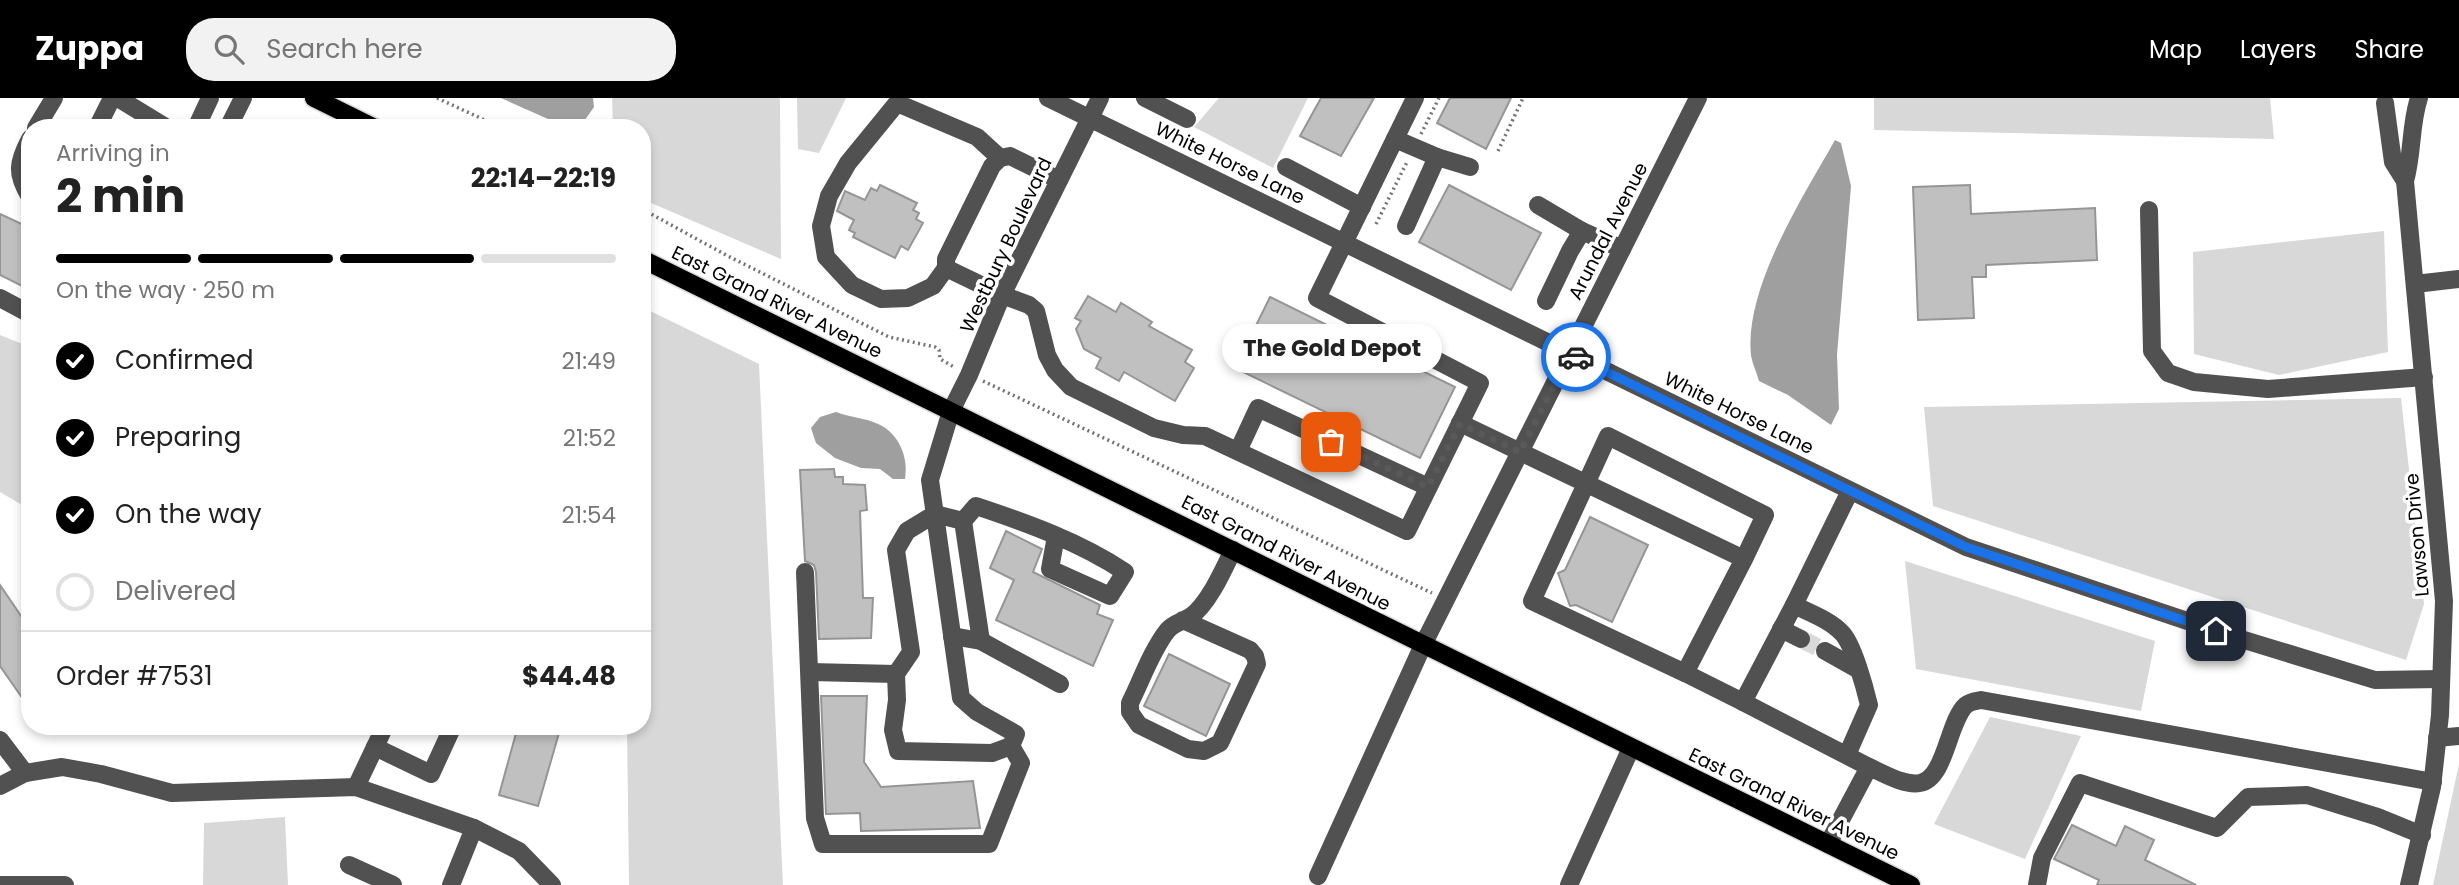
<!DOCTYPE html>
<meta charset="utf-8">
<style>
body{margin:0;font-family:Poppins,sans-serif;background:#f2f2f2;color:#222;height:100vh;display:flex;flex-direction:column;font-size:26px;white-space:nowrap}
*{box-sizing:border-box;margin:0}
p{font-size:23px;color:#767676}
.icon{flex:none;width:38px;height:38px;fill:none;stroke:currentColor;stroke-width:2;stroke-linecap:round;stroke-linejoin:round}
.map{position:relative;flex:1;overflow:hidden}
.sheet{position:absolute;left:21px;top:21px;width:630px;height:616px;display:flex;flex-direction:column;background:#fff;border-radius:28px;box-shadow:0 4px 10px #0003}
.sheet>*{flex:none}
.pin{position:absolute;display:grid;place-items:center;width:60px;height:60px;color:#fff;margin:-30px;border-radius:14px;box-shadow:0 4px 10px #0006}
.courier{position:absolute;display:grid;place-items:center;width:70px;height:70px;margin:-35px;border:5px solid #1a73e8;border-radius:50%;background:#fff;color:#222;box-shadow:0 2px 9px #0007}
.bubble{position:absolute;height:49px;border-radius:24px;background:#fff;box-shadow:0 4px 10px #0003;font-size:23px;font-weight:700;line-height:49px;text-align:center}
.headline em{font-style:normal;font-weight:700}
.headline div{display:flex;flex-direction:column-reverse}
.headline{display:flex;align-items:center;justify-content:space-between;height:119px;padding:0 35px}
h1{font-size:46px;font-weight:700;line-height:52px}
.bar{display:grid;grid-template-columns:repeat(4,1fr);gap:10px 7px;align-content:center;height:84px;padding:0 35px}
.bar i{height:9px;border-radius:5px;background:#e0e0e0}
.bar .on{background:#000}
.bar p{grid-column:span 4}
.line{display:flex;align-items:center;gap:18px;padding:0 35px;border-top:2px solid #e0e0e0}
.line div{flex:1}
ol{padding:0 35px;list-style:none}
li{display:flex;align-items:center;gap:21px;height:77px}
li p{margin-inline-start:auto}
li .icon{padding:7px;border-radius:50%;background:#000;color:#fff;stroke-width:4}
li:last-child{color:#767676}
li i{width:38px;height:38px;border:4px solid #e0e0e0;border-radius:50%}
header{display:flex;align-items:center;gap:42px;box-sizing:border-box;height:98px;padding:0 35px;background:#000;color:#fff}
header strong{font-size:33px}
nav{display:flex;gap:38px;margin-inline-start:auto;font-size:24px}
.search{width:490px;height:63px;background:#f2f2f2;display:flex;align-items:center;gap:18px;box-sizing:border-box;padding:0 24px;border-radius:28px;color:#767676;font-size:26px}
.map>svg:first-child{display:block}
.green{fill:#d8d8d8}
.water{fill:#9f9f9f}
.building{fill:#c0c0c0;stroke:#959595;stroke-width:2}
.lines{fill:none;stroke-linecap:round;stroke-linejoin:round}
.minor-tunnel{stroke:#d9d9d9;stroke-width:18;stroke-dasharray:18 9;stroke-linecap:butt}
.major-casing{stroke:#dbdbdb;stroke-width:21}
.path{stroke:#737373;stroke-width:3.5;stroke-dasharray:2 3.5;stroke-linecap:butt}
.minor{stroke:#515151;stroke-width:18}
.major{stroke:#000;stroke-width:18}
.done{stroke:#595959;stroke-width:7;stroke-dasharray:0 12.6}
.route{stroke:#1a73e8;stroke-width:9}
.labels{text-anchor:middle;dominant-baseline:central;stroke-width:7;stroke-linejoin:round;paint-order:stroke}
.street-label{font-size:19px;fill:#000;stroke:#fff}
</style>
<header>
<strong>Zuppa</strong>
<div class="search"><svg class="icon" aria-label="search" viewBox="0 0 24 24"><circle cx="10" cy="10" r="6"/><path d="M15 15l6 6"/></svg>Search here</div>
<nav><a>Map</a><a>Layers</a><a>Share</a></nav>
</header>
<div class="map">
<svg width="2459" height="787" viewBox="0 0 2459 787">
<rect width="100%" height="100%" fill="#fff"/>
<g class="green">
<polygon points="612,0 780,0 781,161 642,101 642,30 613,30"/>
<polygon points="797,0 846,0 819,55 798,51"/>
<polygon points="1219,0 1308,0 1273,70 1194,29"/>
<polygon points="1874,0 2270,0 2274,41 1874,32"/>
<polygon points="2384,133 2388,254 2279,277 2194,256 2193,154"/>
<polygon points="642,209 759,266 783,787 629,787 627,628 642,628"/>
<polygon points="0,237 30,249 30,420 22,407 0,394"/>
<polygon points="2401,300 2424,506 2406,562 1933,408 1924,309"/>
<polygon points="1905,463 2155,543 2141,613 1916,571"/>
<polygon points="1990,619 2081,638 2025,761 1934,726"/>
<polygon points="2459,666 2459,787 2433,787"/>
<polygon points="285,719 288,787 203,787 204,725"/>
</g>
<g class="water">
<polygon points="501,0 593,0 594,9 580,29 548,21"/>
<path d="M1835 42 1841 45 1851 88 1837 257 1839 311 1831 327 1788 297 1759 283C1757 275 1752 265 1751 257 1744 190 1803 99 1835 42Z"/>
<path d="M836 314C849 319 866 320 878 326 899 335 909 360 905 381H893L880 371 861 370 835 360 816 345 811 330 820 319Z"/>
</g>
<g class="building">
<polygon points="1321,0 1374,0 1341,58 1300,38"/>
<polygon points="1450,0 1511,0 1486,51 1437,25"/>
<polygon points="880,87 917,105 913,112 919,115 916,121 923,125 908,152 901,148 895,160 853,139 855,135 849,132 854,122 837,113 845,93 865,102 871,90 877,93"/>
<polygon points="1449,87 1541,135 1511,192 1419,144"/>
<polygon points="1970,87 1971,116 2095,110 2097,162 1986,167 1986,179 1972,179 1974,220 1918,222 1913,89"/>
<polygon points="0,116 30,130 30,192 0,177"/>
<polygon points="1088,198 1116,214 1121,205 1152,224 1149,228 1192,252 1185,264 1194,270 1175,303 1124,274 1119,283 1096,270 1101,260 1084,251 1076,231 1081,223 1075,220"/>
<polygon points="1270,199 1337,232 1331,243 1386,270 1392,258 1455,289 1420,360 1235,270"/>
<polygon points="834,371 835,379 843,379 843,386 865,387 867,412 860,413 863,500 873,500 871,540 819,541 816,474 814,467 805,463 800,372"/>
<polygon points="1590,419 1648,447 1612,524 1576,507 1570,508 1558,475 1565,472"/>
<polygon points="1006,433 1042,451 1033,474 1100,507 1097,516 1113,522 1093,568 996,522 1014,482 990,470"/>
<polygon points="0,487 30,531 30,611 0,568"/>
<polygon points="1169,556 1230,586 1206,638 1144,608"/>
<polygon points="821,598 867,598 864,664 881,689 973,683 980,730 861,733 860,715 826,716"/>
<polygon points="518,628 561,628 538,708 499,697"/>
<polygon points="2072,727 2116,748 2125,728 2154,742 2145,762 2196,787 2097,787 2099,782 2054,761"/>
</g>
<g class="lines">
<polyline class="minor-tunnel" points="1801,541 1825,553"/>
<defs>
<g id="major">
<polyline points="314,0 375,30"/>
<polyline points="642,161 1911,787"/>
</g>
</defs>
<use href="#major" class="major-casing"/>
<g class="path">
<polyline points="437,0 502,30"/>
<polyline points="251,24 265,30"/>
<polyline points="1421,36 1439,0"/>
<polyline points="1498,53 1523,0"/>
<polyline points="642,111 726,157 889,239 935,249 939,252 940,261 954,269"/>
<polyline points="1376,126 1407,64"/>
<polyline points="983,283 1432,495"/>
</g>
<g class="minor">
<polyline points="118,0 167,30"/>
<polyline points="1048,0 1966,449 2241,541 2375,582 2441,581"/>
<polyline points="1145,0 1187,21"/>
<polyline points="2385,5 2393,64 2405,83"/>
<polyline points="36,30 54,0"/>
<polyline points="97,30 112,0"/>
<polyline points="196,30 210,0"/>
<polyline points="228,30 243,0"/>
<path d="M30 41C17 65 16 76 30 99"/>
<polyline points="1395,41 1437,59 1406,128"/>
<polyline points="1437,59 1470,69"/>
<polyline points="1286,69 1362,109"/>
<polyline points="1059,82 1010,58 1000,60 992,68 946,161 946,170 1002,197 1029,207 1036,213 1047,257 1055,272 1071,289 1154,330 1183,337 1205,338 1407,433 1480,285 1317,200 1415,0"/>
<polyline points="1538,107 1582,133"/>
<polyline points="2149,112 2152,253 2168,275 2194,284 2268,291 2424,279"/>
<polyline points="946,170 933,188 908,200 881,201 852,187 826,159 821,128 829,98 848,65 897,5 977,39 1000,60"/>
<polyline points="2415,186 2459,181"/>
<polyline points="0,200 30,216"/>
<polyline points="1546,203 1570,153 1582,133 1622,151"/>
<polyline points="1460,325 1744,461 1685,575 1532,503 1608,338 1765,417 1744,461"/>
<polyline points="1238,353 1258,310 1428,389"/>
<path d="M963 423 976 408C1027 425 1080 444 1125 474L1110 498 1050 471 1056 438"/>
<polyline points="805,474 815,720 823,746 989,746 1021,665 1011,648"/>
<polyline points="1794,507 1850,393"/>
<path d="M1183 522 1250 552 1255 558 1257 566 1220 645 1204 653 1188 651 1139 627 1130 614V605C1141 583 1152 552 1167 533 1173 525 1182 524 1190 519 1208 507 1224 471 1233 452"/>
<polyline points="1781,531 1801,541"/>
<polyline points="952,538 981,543 1060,586"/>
<polyline points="981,543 963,423 935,416 907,433 896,452 911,554 896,576 897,602 893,632 898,653 992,655 1011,648 1016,636 977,614 961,600 930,382 951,313 969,277 1002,197 1100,0"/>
<polyline points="1825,553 1857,571"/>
<polyline points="810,574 896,576"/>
<polyline points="1685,575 1743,604"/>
<polyline points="2437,640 2459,638"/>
<polyline points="0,642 25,675"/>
<polyline points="375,649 431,676 453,628"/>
<path d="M1869 669C1883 675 1904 688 1920 685 1946 680 1948 623 1966 607 1971 603 1976 603 1981 602L2433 684"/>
<polyline points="0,688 25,675 62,669 101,676 172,695 356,689 474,730 519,753 552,787"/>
<polyline points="356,689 385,628"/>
<path d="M1828 746 1869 669 1743 604 1794 507C1810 515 1830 522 1842 535 1853 546 1865 590 1869 607L1847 657"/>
<polyline points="349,767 393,787"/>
<polyline points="1318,778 1423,547 1698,0"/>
<polyline points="0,787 65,787"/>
<polyline points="451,787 474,730"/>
<polyline points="1569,787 1631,650"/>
<polyline points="2037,787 2042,760 2080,685 2217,730 2248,699 2307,697 2378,719 2422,737"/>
<path d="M2409 787 2432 689 2440 617 2444 503 2405 83C2413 55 2410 27 2419 0"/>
</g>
<use href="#major" class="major"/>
</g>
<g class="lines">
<polyline class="done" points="1331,344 1428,389 1460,326 1520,354 1570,256 1576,259"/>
<polyline class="route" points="1576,259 1966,449 2216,533"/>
</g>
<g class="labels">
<g class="street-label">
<text transform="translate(1230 65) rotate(26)">White Horse Lane</text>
<text transform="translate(1608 133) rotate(-63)">Arundal Avenue</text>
<text transform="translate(1006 147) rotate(-65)">Westbury Boulevard</text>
<text transform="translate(777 204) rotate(26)">East Grand River Avenue</text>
<text transform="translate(1739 315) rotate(26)">White Horse Lane</text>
<text transform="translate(2417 437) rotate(-95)">Lawson Drive</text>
<text transform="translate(1286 455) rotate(27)">East Grand River Avenue</text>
<text transform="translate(1794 706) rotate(26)">East Grand River Avenue</text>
</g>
</g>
</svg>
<div class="pin" style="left:1331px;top:344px;background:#ea580c"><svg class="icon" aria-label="bag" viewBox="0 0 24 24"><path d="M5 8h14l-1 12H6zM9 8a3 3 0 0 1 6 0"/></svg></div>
<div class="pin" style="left:2216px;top:533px;background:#1f2937"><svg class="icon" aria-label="home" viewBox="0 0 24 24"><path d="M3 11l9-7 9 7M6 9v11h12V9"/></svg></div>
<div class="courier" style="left:1576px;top:259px"><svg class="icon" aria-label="car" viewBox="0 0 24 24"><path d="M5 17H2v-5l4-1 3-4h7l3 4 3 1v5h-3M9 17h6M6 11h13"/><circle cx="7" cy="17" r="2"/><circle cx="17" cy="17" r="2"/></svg></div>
<div class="bubble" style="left:1222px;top:226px;width:220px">The Gold Depot</div>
<section class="sheet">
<div class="headline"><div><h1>2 min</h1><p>Arriving in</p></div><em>22:14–22:19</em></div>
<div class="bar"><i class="on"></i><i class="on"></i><i class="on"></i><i></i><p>On the way · 250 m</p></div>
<ol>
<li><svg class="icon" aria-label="check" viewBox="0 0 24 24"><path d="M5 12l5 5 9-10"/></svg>Confirmed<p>21:49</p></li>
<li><svg class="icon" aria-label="check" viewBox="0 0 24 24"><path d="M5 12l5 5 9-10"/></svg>Preparing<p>21:52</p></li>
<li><svg class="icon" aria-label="check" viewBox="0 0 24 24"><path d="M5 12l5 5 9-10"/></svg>On the way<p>21:54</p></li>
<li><i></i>Delivered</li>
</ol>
<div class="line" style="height:91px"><div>Order #7531</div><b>$44.48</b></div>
</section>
</div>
